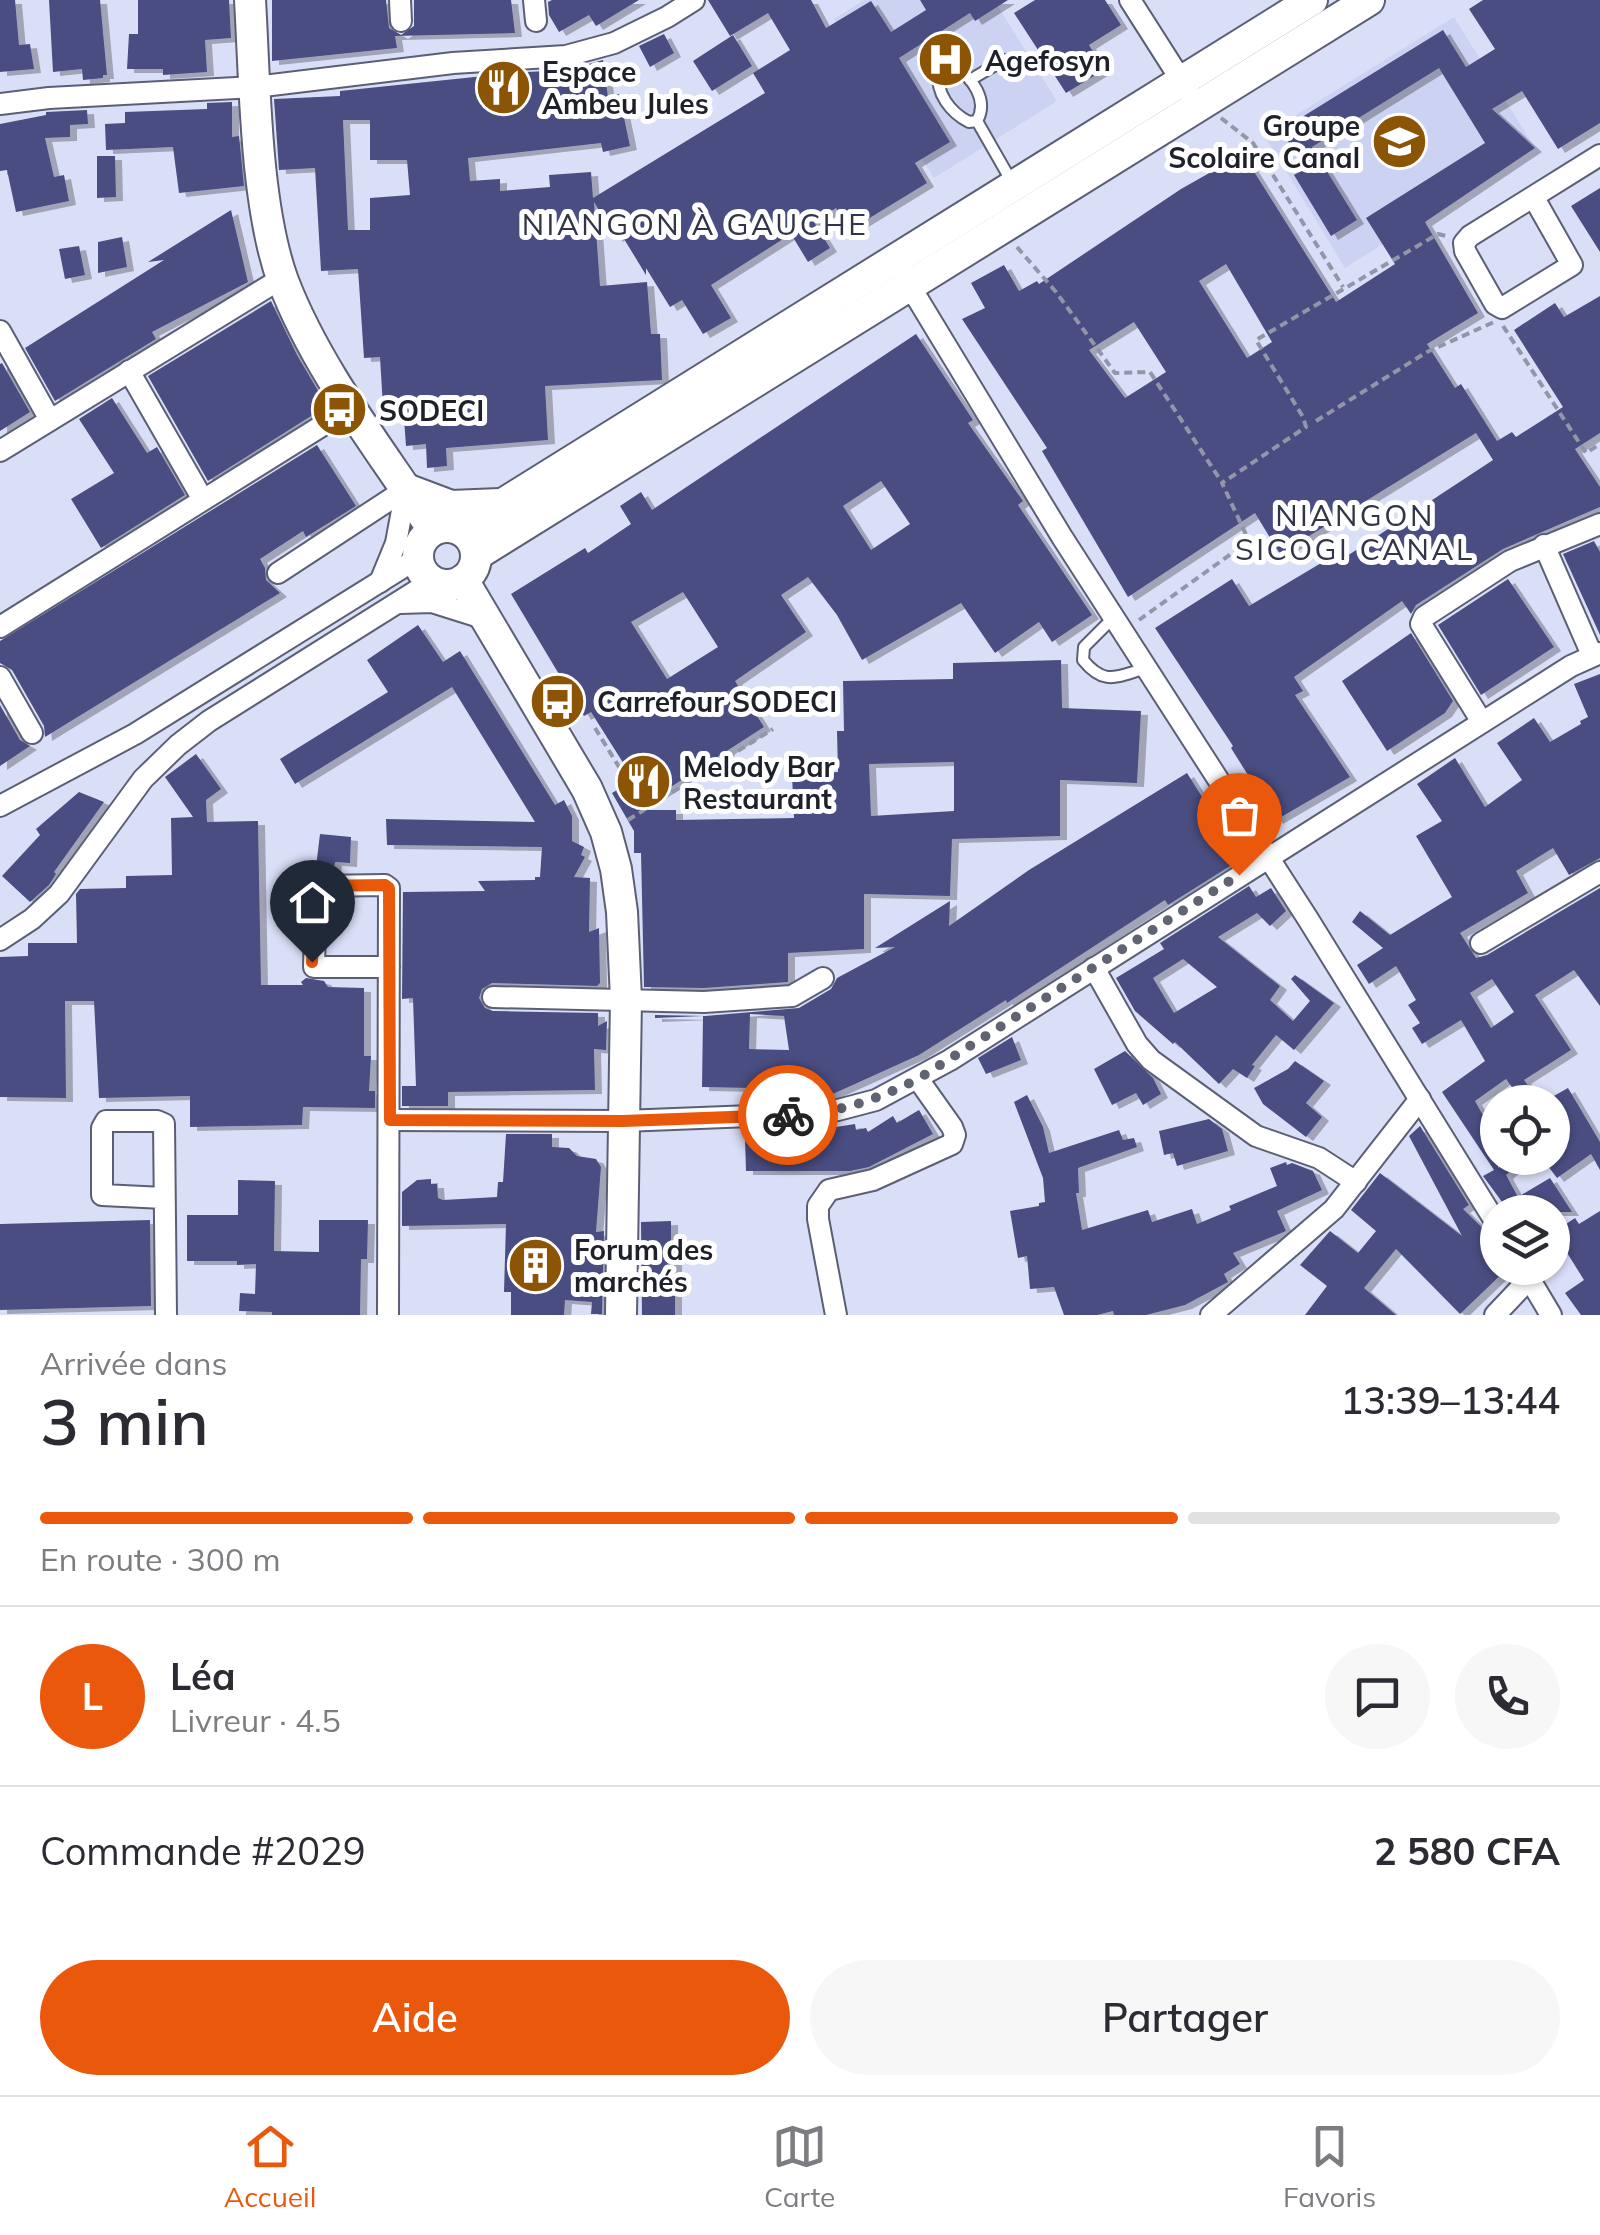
<!DOCTYPE html>
<html lang="fr">
<meta charset="utf-8">
<style>
body{margin:0;font-family:Mulish,sans-serif;background:#f7f7f7;color:#2b2b33;height:100vh;display:flex;flex-direction:column;font-size:38px;white-space:nowrap}
*{box-sizing:border-box;margin:0}
p{font-size:32px;color:#7c7c81}
.icon{flex:none;width:55px;height:55px;fill:none;stroke:currentColor;stroke-width:2;stroke-linecap:round;stroke-linejoin:round}
.map{position:relative;height:1315px;overflow:hidden}
.panel{display:flex;flex-direction:column;background:#fff;flex:1}
.panel>*{flex:none}
.buttons{position:absolute;left:1480px;top:1085px;display:grid;gap:20px}
.buttons a{display:grid;place-items:center;width:90px;height:90px;border-radius:50%;background:#fff;box-shadow:0 2px 8px #0004;font-size:50px}
.pin{position:absolute;display:grid;place-items:center;width:85px;height:85px;color:#fff;margin:-102px -42px;border-radius:50% 50% 50% 0;rotate:-45deg;box-shadow:0 0 10px #0007}
.pin .icon{rotate:45deg}
.courier{position:absolute;display:grid;place-items:center;width:100px;height:100px;margin:-50px;border:8px solid #ea580c;border-radius:50%;background:#fff;color:#222;box-shadow:0 2px 12px #0007}
.summary em{font-style:normal;font-weight:600}
.summary div{display:flex;flex-direction:column-reverse}
.summary{display:flex;align-items:center;justify-content:space-between;height:170px;padding:0 40px}
h1{font-size:65px;font-weight:600;line-height:75px}
.bar{display:grid;grid-template-columns:repeat(4,1fr);gap:15px 10px;align-content:center;height:120px;padding:0 40px}
.bar i{height:12px;border-radius:8px;background:#e1e1e2}
.bar .selected{background:#ea580c}
.bar p{grid-column:span 4}
.line{display:flex;align-items:center;gap:25px;padding:0 40px;border-top:2px solid #e1e1e2}
.line div{flex:1}
.round{display:grid;place-items:center;flex:none;width:105px;height:105px;border-radius:52px;background:#f7f7f7}
.button{display:flex;gap:20px;margin-top:auto;padding:20px 40px}
.button a{flex:1;height:115px;border-radius:60px;background:#ea580c;color:#fff;font-size:40px;font-weight:600;line-height:115px;text-align:center}
.button a+a{background:#f7f7f7;color:#2b2b33}
.tabs{display:flex;justify-content:space-around;align-items:center;height:140px;border-top:2px solid #e1e1e2;background:#fff;font-size:28px;color:#7c7c81}
.tabs a{display:grid;justify-items:center;gap:5px}
.tabs .selected{color:#ea580c}
.map>svg:first-child{display:block}
.built{fill:#ccd2f2}
.building{fill:#494e81;fill-rule:evenodd;filter:url(#shadow)}
.lines{fill:none;stroke-linecap:round;stroke-linejoin:round}
.lane-casing{stroke:#5b5f75;stroke-width:14}
.street-casing{stroke:#5b5f75;stroke-width:24}
.secondary-casing{stroke:#5b5f75;stroke-width:34}
.path{stroke:#9296a9;stroke-width:4;stroke-dasharray:8 5;stroke-linecap:butt}
.lane{stroke:#fff;stroke-width:10}
.street{stroke:#fff;stroke-width:20}
.secondary{stroke:#fff;stroke-width:30}
.done{stroke:#606472;stroke-width:10;stroke-dasharray:0 18}
.route{stroke:#ea580c;stroke-width:12}
.labels{text-anchor:middle;dominant-baseline:central;stroke-width:10;stroke-linejoin:round;paint-order:stroke}
.poi-label{font-size:28px;font-weight:bold;fill:#1f212a;stroke:#fff;text-anchor:start}
.neighbourhood-label{font-size:30px;letter-spacing:2.5px;fill:#323548;stroke:#fff}
</style>
<div class="map">
<svg width="1600" height="1315" viewBox="0 0 1600 1315">
<defs>
<filter id="shadow"><feDropShadow dx="7" dy="4" stdDeviation="0" flood-color="#0004"/></filter>
</defs>
<rect width="100%" height="100%" fill="#dadff8"/>
<g class="built">
<polygon points="864,0 994,0 1057,101 934,178 834,19"/>
<polygon points="1454,17 1535,148 1345,268 1264,135"/>
</g>
<g class="building">
<polygon points="0,0 15,0 19,45 30,44 34,69 0,72"/>
<polygon points="49,0 100,0 107,75 103,75 103,78 83,80 82,69 53,72"/>
<polygon points="138,0 229,0 231,38 205,40 207,72 163,75 163,69 127,69 129,34 138,34"/>
<polygon points="272,0 386,0 389,28 401,35 414,26 414,0 511,0 515,33 395,36 397,48 272,61"/>
<polygon points="552,0 639,0 596,26 589,15 559,32 549,15 548,2"/>
<path d="M708 0H811L826 28 871 1 891 32 926 10 920 0H1008L975 21 970 13 899 58 950 142 915 163 927 183 850 230 836 208 814 222 830 248 808 262 791 234 711 285 731 318 703 334 682 300 670 307 646 268V275L621 234 616 238 594 202 600 286 647 282 651 334H660L662 380 545 386 548 440 446 448 447 466 427 468 426 444 406 446 403 405 383 407 380 357 364 358 358 269 321 271 315 168 279 170 274 99 340 96V91L484 76 485 89 529 85 527 72 567 70 603 60 608 97 619 94 630 146 603 152 601 143 468 158 470 181 500 179V191L550 187 549 175 591 172 593 198 765 93 753 73 790 50 768 13 730 36ZM343 120H370V160H407L410 195 370 198V230H348Z"/>
<polygon points="1035,0 1105,0 1121,25 1089,45 1104,70 1066,93 1014,13"/>
<path d="M1483 0H1600V123L1558 149 1522 91 1492 109 1535 148 1425 222 1478 313 1427 344 1455 388 1461 384 1497 441 1512 432 1516 437 1563 407 1514 330 1555 303 1564 317 1600 296V433L1575 449 1600 487V507L1503 549 1416 605 1411 614 1402 601 1294 677 1303 691 1295 695 1350 777 1276 820 1231 748 1233 746 1155 628 1232 579 1249 606 1343 550 1347 556 1493 460 1476 433 1280 554 1255 513 1128 597 1042 451 1047 448 962 319 985 308 971 283 1004 265 1019 291 1037 281 1039 284 1181 189 1243 154 1336 302 1395 264 1366 218 1485 143 1439 68 1312 147 1357 220 1331 236 1294 175 1305 168 1281 130 1443 30 1466 67 1495 49 1469 9ZM1226 264 1272 342 1247 358 1199 281ZM1134 322 1166 372 1125 398 1089 350Z"/>
<polygon points="664,34 674,53 650,67 639,46"/>
<polygon points="733,35 752,66 712,91 693,61"/>
<polygon points="232,102 232,137 239,136 244,186 179,193 173,147 106,150 105,124 125,123 125,112 207,109 207,103"/>
<polygon points="87,110 88,124 70,125 70,137 45,138 54,177 64,175 69,201 16,212 7,170 0,171 0,124 46,115 46,112"/>
<polygon points="97,156 115,156 116,197 97,198"/>
<polygon points="1600,188 1600,252 1571,206"/>
<polygon points="231,210 248,282 152,332 156,339 55,401 25,348 164,260 148,262"/>
<polygon points="122,237 127,267 98,273 98,242"/>
<polygon points="79,246 85,275 65,279 59,249"/>
<polygon points="271,301 297,355 327,406 208,481 148,376"/>
<path d="M916 334 973 420 968 423 1023 501 1018 505 1092 615 1052 642 1039 622 995 653 961 603 862 660 837 615 808 577 781 595 806 632 735 681 764 727 635 810H676V820L794 818 792 775 838 772 837 731H844L843 681 953 679V663L1061 660 1062 708 1141 711 1137 783 1060 780V836L952 839 950 896 864 894V949L788 953V982L704 988 644 987 641 853H634V831L612 793 634 780 591 712 584 716 511 594 585 548 588 553 631 524 620 506 641 492 652 510ZM881 481 910 524 871 550 843 506ZM683 592 718 647 667 679 631 622ZM954 762V811L871 816 869 764Z"/>
<polygon points="2,363 30,412 0,431 0,364"/>
<polygon points="112,398 147,453 157,447 185,495 101,548 71,499 114,473 79,419"/>
<polygon points="317,445 356,506 306,537 303,531 260,559 265,568 266,580 280,593 45,737 44,726 12,670 0,663 0,641"/>
<polygon points="1594,541 1600,552 1600,635 1563,554"/>
<polygon points="1508,579 1554,647 1481,695 1438,625"/>
<polygon points="418,625 443,662 460,651 555,805 564,800 572,816 572,841 584,847 581,855 585,857 574,877 590,878 589,932 599,928 600,983 597,986 492,983 482,989 479,998 485,1008 493,1011 598,1013 598,1026 607,1021 606,1050 594,1049 595,1090 448,1092 448,1106 402,1106 402,1086 416,1086 413,998 402,999 403,892 485,891 478,881 535,880 535,877 540,877 542,847 387,845 386,819 535,822 452,687 295,784 280,759 388,692 367,660"/>
<polygon points="1411,633 1453,701 1445,713 1387,751 1342,681"/>
<path d="M1600 674V858L1569 875 1553 848 1516 871 1528 893 1460 933 1476 958 1487 955 1600 888V1006L1574 970 1535 995 1571 1050 1524 1080 1540 1102H1523L1506 1079 1475 1101 1498 1142V1168L1513 1158 1518 1165 1506 1175 1518 1197 1550 1178 1572 1212H1506L1503 1207 1505 1206 1483 1176 1494 1170 1442 1092 1485 1061 1461 1020 1422 1044 1412 1028 1420 1023 1408 1005 1416 1000 1396 966 1369 984 1357 965 1383 948 1352 922 1360 911 1390 935 1452 897 1416 836 1442 821 1417 784 1455 758 1485 807 1522 780 1497 743 1534 718 1550 742 1581 724 1580 721 1588 717 1574 684ZM1492 979 1514 1012 1491 1028 1470 993Z"/>
<polygon points="0,705 20,740 30,746 0,766"/>
<polygon points="196,754 221,789 206,800 207,822 258,821 261,985 303,985 301,982 306,978 324,981 328,987 364,988 364,1056 371,1056 369,1091 375,1091 375,1108 303,1107 302,1125 190,1127 190,1096 99,1098 94,1001 65,1001 66,1098 0,1097 0,957 28,956 28,943 77,943 76,894 80,889 126,888 126,876 172,875 171,818 193,817 165,777"/>
<path d="M1187 773 1240 857 1233 861 1235 863 1168 905 1165 900 1007 1003 1006 1000 919 1055 824 1098H819L818 1094 794 1097 793 1089 702 1087 703 1016 655 1018V1015L705 1016 799 1008 831 989 837 978 895 947 875 948 950 901 949 926 1029 870ZM750 1014 784 1016 789 1050 749 1049Z"/>
<polygon points="79,792 104,802 54,872 56,874 49,885 30,902 2,876 40,835 36,829"/>
<polygon points="320,834 351,837 350,863 335,862 334,869 316,867"/>
<path d="M1249 886 1256 897 1271 888 1286 911 1270 926 1257 913 1218 937 1280 986 1270 1000 1293 1021 1310 1001 1291 979 1295 975 1334 1003 1294 1050 1276 1035 1252 1065 1255 1066 1247 1078 1233 1069 1219 1084 1175 1042 1173 1044 1135 1011 1116 978 1164 949 1160 943ZM1183 959 1217 987 1174 1013 1153 978Z"/>
<polygon points="1012,1037 1021,1060 986,1074 978,1058"/>
<polygon points="1125,1051 1153,1078 1161,1094 1143,1105 1136,1093 1112,1105 1094,1069"/>
<polygon points="1295,1061 1324,1081 1306,1103 1322,1117 1306,1137 1263,1104 1254,1088 1288,1069"/>
<polygon points="1568,1088 1600,1142 1600,1170 1591,1154 1557,1178 1542,1158 1552,1158 1552,1097"/>
<polygon points="1027,1095 1043,1127 1049,1153 1119,1130 1123,1140 1134,1138 1137,1147 1078,1168 1079,1193 1076,1193 1082,1230 1148,1210 1152,1222 1192,1209 1197,1224 1231,1210 1229,1206 1277,1186 1270,1168 1286,1162 1287,1165 1292,1163 1313,1171 1322,1190 1277,1211 1286,1231 1233,1253 1240,1264 1224,1274 1228,1282 1185,1305 1146,1315 1114,1315 1113,1311 1097,1315 1064,1315 1054,1287 1030,1289 1027,1256 1018,1258 1010,1211 1039,1206 1039,1203 1045,1202 1043,1178 1014,1102"/>
<polygon points="919,1110 933,1134 869,1167 850,1171 746,1171 745,1138 820,1137 820,1126 836,1124 836,1127 855,1124 856,1130 866,1128 868,1132 893,1116 897,1123"/>
<polygon points="1209,1119 1222,1129 1228,1151 1177,1166 1173,1153 1164,1155 1159,1131"/>
<polygon points="1420,1126 1469,1205 1463,1209 1498,1243 1498,1268 1508,1268 1460,1314 1396,1249 1364,1288 1396,1315 1305,1315 1327,1286 1300,1265 1330,1231 1358,1253 1376,1231 1351,1210 1380,1173 1462,1236 1409,1136"/>
<polygon points="506,1134 552,1134 552,1147 569,1148 577,1156 596,1159 601,1167 596,1232 604,1231 602,1314 591,1314 592,1302 565,1300 564,1315 511,1315 511,1292 504,1292 506,1224 402,1226 402,1192 417,1180 431,1179 431,1184 437,1184 438,1198 443,1200 497,1197 498,1182 503,1182"/>
<polygon points="238,1180 275,1181 274,1251 319,1252 319,1220 368,1220 367,1259 361,1259 360,1315 272,1315 272,1312 239,1311 240,1293 255,1294 256,1264 237,1265 237,1261 187,1261 187,1215 238,1215"/>
<polygon points="1600,1211 1600,1315 1581,1315 1565,1293 1584,1280 1554,1232 1575,1218 1579,1224"/>
<polygon points="150,1220 151,1306 0,1310 0,1224"/>
<polygon points="671,1221 671,1242 675,1241 675,1315 642,1315 641,1222"/>
</g>
<g class="lines">
<defs>
<g id="lane">
<path d="M955 66C972 78 989 100 977 121L969 122C951 113 935 93 939 72L945 67Z"/>
<polyline points="970,80 1004,60"/>
<polyline points="977,121 1013,184"/>
<path d="M1114 617 1084 647 1083 660C1105 687 1117 676 1147 668"/>
</g>
<g id="street">
<polyline points="400,0 401,21"/>
<polyline points="534,0 536,21"/>
<polyline points="1130,0 1188,91"/>
<polyline points="0,104 49,98 255,87 453,63 566,56 614,43 667,17 694,0"/>
<polyline points="1534,198 1572,265 1502,308 1495,304 1465,251 1464,243 1470,236 1600,155"/>
<polyline points="905,278 1062,537 1308,919 1498,1226"/>
<polyline points="0,331 50,420"/>
<polyline points="129,371 202,498"/>
<polyline points="0,451 282,278"/>
<polyline points="1544,545 1592,655"/>
<polyline points="278,573 406,489"/>
<polyline points="380,582 396,543 406,489"/>
<polyline points="400,603 432,602 489,620"/>
<polyline points="0,627 352,407"/>
<polyline points="0,677 32,733"/>
<polyline points="1482,722 1421,624 1424,617 1510,561 1600,524"/>
<polyline points="0,806 135,734 418,558"/>
<polyline points="0,940 32,919 59,894 143,779 178,745 209,721 432,581"/>
<polyline points="1481,943 1600,872"/>
<polyline points="1094,968 1137,1044 1151,1060 1256,1136 1319,1158 1356,1182"/>
<polyline points="493,997 704,1002 792,996 823,978"/>
<polyline points="390,1120 623,1121 801,1114 838,1110 876,1100 950,1060 1571,666 1600,653"/>
<polyline points="164,1198 102,1195 102,1128 106,1121 157,1121 164,1124 166,1315"/>
<polyline points="1523,1268 1551,1315"/>
<polyline points="388,1315 389,888 385,885 316,886 314,967 389,967"/>
<polyline points="836,1315 818,1219 818,1206 829,1190 873,1180 952,1144 955,1135 952,1127 918,1079"/>
<polyline points="1211,1315 1334,1209 1420,1099"/>
<polyline points="1495,1315 1530,1278"/>
</g>
<g id="secondary">
<path d="M250 0C255 83 255 204 283 281 317 370 381 450 433 530"/>
<polyline points="406,489 451,506 500,504"/>
<circle cx="447" cy="556" r="29"/>
<polyline points="461,530 1312,0"/>
<polyline points="476,555 1369,0"/>
<polyline points="463,580 587,789 606,832 616,869 622,912 626,999 621,1315"/>
</g>
</defs>
<use href="#lane" class="lane-casing"/>
<use href="#street" class="street-casing"/>
<use href="#secondary" class="secondary-casing"/>
<g class="path">
<polyline points="1221,118 1253,143 1343,287"/>
<polyline points="1017,247 1056,292 1115,373 1150,372 1221,481"/>
<polyline points="1503,326 1586,453 1600,444"/>
<polyline points="1316,421 1427,352 1494,322"/>
<polyline points="1139,620 1249,541 1222,483 1306,427 1303,417 1256,340 1438,234 1446,236"/>
<polyline points="595,728 645,809"/>
<polyline points="628,820 773,729"/>
</g>
<use href="#lane" class="lane"/>
<use href="#street" class="street"/>
<use href="#secondary" class="secondary"/>
</g>
<g class="lines">
<path class="done" d="M788 1115C836 1114 876 1100 918 1079L1239 875"/>
<polyline class="route" points="312,962 316,886 385,885 389,888 390,1120 623,1121 788,1115"/>
</g>
<defs>
<symbol id="hospital-disc" viewBox="-11 -11 22 22"><circle r="9.5" fill="#8b5505" stroke="#fff"/><path d="M-5-5h3v3.5h4V-5h3V5h-3V1.5h-4V5h-3Z" fill="#fff"/></symbol>
<symbol id="restaurant-disc" viewBox="-11 -11 22 22"><circle r="9.5" fill="#8b5505" stroke="#fff"/><path d="M-5-6h1v4h1v-4h1v4h1v-4h1v5L-1.5 .5V6h-2V.5L-5-1ZM5-6V6H3V1.5H1.5Q1.5-4 5-6Z" fill="#fff"/></symbol>
<symbol id="school-disc" viewBox="-11 -11 22 22"><circle r="9.5" fill="#8b5505" stroke="#fff"/><path d="M0-5L7-2L0 1L-7-2ZM-4 1L0 2.5L4 1V4Q0 6-4 4Z" fill="#fff"/></symbol>
<symbol id="bus-disc" viewBox="-11 -11 22 22"><circle r="9.5" fill="#8b5505" stroke="#fff"/><path d="M-5-6H5V4H4V6H2V4H-2V6H-4V4H-5ZM-3.5-4V0h7V-4ZM-3.5 1.2v1.5H-2V1.2ZM2 1.2v1.5H3.5V1.2Z" fill="#fff"/></symbol>
<symbol id="building-disc" viewBox="-11 -11 22 22"><circle r="9.5" fill="#8b5505" stroke="#fff"/><path d="M-4-6H4V6H1V3H-1V6H-4ZM-2.5-4.3h1.7v1.8h-1.7ZM.8-4.3h1.7v1.8H.8ZM-2.5-1h1.7V.8h-1.7ZM.8-1h1.7V.8H.8Z" fill="#fff"/></symbol>
</defs>
<g fill-rule="evenodd">
<use href="#hospital-disc" x="914" y="28" width="63" height="63"/>
<use href="#restaurant-disc" x="472" y="56" width="63" height="63"/>
<use href="#school-disc" x="1368" y="110" width="63" height="63"/>
<use href="#bus-disc" x="308" y="378" width="63" height="63"/>
<use href="#bus-disc" x="526" y="670" width="63" height="63"/>
<use href="#restaurant-disc" x="612" y="750" width="63" height="63"/>
<use href="#building-disc" x="504" y="1234" width="63" height="63"/>
</g>
<g class="labels">
<g class="poi-label">
<text x="985" y="60">Agefosyn</text>
<text x="542" y="71">Espace<tspan x="542" dy="32">Ambeu Jules</tspan></text>
<text x="1360" y="125" text-anchor="end">Groupe<tspan x="1360" dy="32">Scolaire Canal</tspan></text>
<text x="379" y="410">SODECI</text>
<text x="597" y="701">Carrefour SODECI</text>
<text x="683" y="766">Melody Bar<tspan x="683" dy="32">Restaurant</tspan></text>
<text x="574" y="1249">Forum des<tspan x="574" dy="32">marchés</tspan></text>
</g>
<g class="neighbourhood-label">
<text x="695" y="224">NIANGON À GAUCHE</text>
<text x="1355" y="515">NIANGON<tspan x="1355" dy="34">SICOGI CANAL</tspan></text>
</g>
</g>
</svg>
<div class="buttons">
<a><svg class="icon" aria-label="locate" viewBox="0 0 24 24"><circle cx="12" cy="12" r="6"/><path d="M12 2v4M12 18v4M2 12h4M18 12h4"/></svg></a>
<a><svg class="icon" aria-label="layers" viewBox="0 0 24 24"><path d="M12 4l9 5-9 5-9-5zM3 14l9 5 9-5"/></svg></a>
</div>
<div class="pin" style="left:1239px;top:875px;background:#ea580c"><svg class="icon" aria-label="bag" viewBox="0 0 24 24"><path d="M5 8h14l-1 12H6zM9 8a3 3 0 0 1 6 0"/></svg></div>
<div class="pin" style="left:312px;top:962px;background:#1f2937"><svg class="icon" aria-label="home" viewBox="0 0 24 24"><path d="M3 11l9-7 9 7M6 9v11h12V9"/></svg></div>
<div class="courier" style="left:788px;top:1115px"><svg class="icon" aria-label="bike" viewBox="0 0 24 24"><circle cx="6" cy="16" r="4"/><circle cx="18" cy="16" r="4"/><path d="M6 16l4-8h5l3 8M10 8l3 8H6M13 5h3"/></svg></div>
</div>
<section class="panel">
<div class="summary"><div><h1>3 min</h1><p>Arrivée dans</p></div><em>13:39–13:44</em></div>
<div class="bar"><i class="selected"></i><i class="selected"></i><i class="selected"></i><i></i><p>En route · 300 m</p></div>
<div class="line" style="height:180px"><b class="round" style="background:#ea580c;color:#fff">L</b><div><b>Léa</b><p>Livreur · 4.5</p></div><a class="round"><svg class="icon" aria-label="chat" viewBox="0 0 24 24"><path d="M4 5h16v11H9l-5 4z"/></svg></a><a class="round"><svg class="icon" aria-label="phone" viewBox="0 0 24 24"><path d="M5 4h4l2 5-3 2q2 4 5 5l2-3 5 2v4C11 20 4 13 5 4z"/></svg></a></div>
<div class="line" style="height:130px"><div>Commande #2029</div><b>2 580 CFA</b></div>
<div class="button"><a>Aide</a><a>Partager</a></div>
</section>
<nav class="tabs">
<a class="selected"><svg class="icon" aria-label="home" viewBox="0 0 24 24"><path d="M3 11l9-7 9 7M6 9v11h12V9"/></svg>Accueil</a>
<a><svg class="icon" aria-label="map" viewBox="0 0 24 24"><path d="M3 6l6-2 6 2 6-2v14l-6 2-6-2-6 2zM9 4v14M15 6v14"/></svg>Carte</a>
<a><svg class="icon" aria-label="saved" viewBox="0 0 24 24"><path d="M7 4h10v16l-5-4-5 4z"/></svg>Favoris</a>
</nav>
